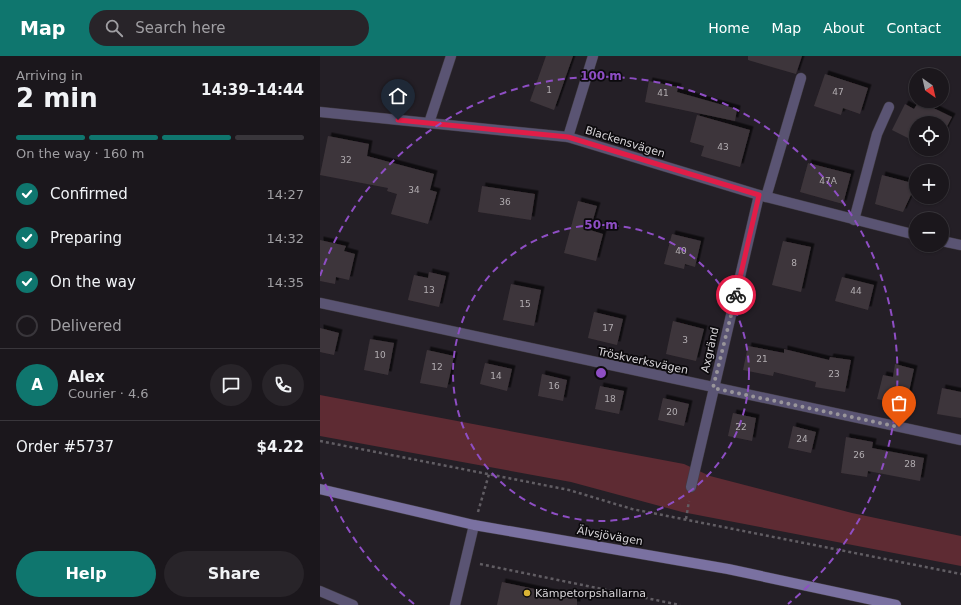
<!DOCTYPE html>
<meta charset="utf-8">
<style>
body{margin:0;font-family:"DejaVu Sans",sans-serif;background:#282429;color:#f1f3f6;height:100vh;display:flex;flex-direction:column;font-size:15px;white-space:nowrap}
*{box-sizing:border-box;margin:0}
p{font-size:13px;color:#a09fa3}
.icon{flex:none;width:22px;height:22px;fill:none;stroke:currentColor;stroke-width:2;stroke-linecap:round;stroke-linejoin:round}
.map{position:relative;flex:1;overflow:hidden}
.drawer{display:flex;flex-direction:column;background:#1b171c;width:320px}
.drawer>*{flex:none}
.needle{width:26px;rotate:146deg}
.buttons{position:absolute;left:589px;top:12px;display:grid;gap:8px}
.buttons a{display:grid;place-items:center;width:40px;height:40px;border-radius:50%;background:#1b171c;box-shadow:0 1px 3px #0004,0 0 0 1px #39363b;font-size:20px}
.pin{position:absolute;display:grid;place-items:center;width:34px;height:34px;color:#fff;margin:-41px -17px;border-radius:50% 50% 50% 0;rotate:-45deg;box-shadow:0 0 4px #0007}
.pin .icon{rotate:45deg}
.courier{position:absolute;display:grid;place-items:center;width:40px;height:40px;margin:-20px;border:3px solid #e11d48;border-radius:50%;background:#fff;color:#222;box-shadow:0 1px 5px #0007}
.headline em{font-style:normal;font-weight:700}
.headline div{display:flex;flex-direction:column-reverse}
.headline{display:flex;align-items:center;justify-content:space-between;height:68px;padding:0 16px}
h1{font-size:26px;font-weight:700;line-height:30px}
.bar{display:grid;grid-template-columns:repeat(4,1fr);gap:6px 4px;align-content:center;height:48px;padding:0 16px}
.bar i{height:5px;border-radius:3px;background:#39363b}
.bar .active{background:#0f766e}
.bar p{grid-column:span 4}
.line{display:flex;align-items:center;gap:10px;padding:0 16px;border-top:1px solid #39363b}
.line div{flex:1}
.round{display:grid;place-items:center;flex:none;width:42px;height:42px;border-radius:21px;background:#282429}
ol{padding:0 16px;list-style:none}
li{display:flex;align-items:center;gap:12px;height:44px}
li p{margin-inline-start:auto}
li .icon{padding:4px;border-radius:50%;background:#0f766e;color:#fff;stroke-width:4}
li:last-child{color:#a09fa3}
li i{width:22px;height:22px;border:2px solid #39363b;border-radius:50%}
.action{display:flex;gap:8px;margin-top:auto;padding:8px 16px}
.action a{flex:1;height:46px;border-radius:24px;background:#0f766e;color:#fff;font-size:16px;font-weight:700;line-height:46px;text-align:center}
.action a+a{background:#282429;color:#f1f3f6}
header{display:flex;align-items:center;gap:24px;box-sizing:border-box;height:56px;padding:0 20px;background:#0f766e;color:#fff}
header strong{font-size:19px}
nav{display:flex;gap:22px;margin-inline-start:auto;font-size:14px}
.search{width:280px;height:36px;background:#282429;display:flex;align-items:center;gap:10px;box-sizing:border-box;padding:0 14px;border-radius:22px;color:#a09fa3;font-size:15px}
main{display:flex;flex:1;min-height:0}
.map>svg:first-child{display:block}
.green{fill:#5e2b33}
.building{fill:#3e353a;filter:url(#shadow)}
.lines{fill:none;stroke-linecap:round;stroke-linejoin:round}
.service-casing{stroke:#413c43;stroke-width:11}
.minor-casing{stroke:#413c43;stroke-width:11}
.secondary-casing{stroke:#413c43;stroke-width:11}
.path{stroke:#615d63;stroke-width:2.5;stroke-dasharray:3 3;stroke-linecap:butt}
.service{stroke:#5a5473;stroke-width:10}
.minor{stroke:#5a5473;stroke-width:10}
.secondary{stroke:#7a71a1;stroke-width:10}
.done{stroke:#99959a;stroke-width:4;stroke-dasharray:0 7.2}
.route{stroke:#e11d48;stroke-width:5}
.ring{fill:none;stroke:#8e4ec4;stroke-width:2;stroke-dasharray:7 5}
.poi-dot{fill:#d9b334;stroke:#0c0a0d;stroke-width:1.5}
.labels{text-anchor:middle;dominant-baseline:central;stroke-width:3.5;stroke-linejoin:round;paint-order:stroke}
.number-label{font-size:9px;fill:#b2adb1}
.street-label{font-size:11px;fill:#d8d5d9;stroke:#0c0a0d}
.poi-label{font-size:11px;fill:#d8d5d9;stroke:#0c0a0d;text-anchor:start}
.centre{fill:#8e4ec4;stroke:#0c0a0d;stroke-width:2}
.ring-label{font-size:12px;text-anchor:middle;font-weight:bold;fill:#8e4ec4;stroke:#0c0a0d;stroke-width:3.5;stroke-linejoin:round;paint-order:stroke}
</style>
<header>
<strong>Map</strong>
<div class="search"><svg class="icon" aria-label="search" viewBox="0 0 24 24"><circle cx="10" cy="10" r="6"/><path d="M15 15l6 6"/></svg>Search here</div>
<nav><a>Home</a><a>Map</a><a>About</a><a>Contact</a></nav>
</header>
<main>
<section class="drawer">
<div class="headline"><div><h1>2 min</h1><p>Arriving in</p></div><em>14:39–14:44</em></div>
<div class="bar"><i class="active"></i><i class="active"></i><i class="active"></i><i></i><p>On the way · 160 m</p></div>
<ol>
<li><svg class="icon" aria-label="check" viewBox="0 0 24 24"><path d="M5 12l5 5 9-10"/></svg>Confirmed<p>14:27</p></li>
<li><svg class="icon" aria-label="check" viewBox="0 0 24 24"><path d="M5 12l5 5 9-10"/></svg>Preparing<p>14:32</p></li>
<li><svg class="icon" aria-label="check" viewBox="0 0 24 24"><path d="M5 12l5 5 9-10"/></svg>On the way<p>14:35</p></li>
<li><i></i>Delivered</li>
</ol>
<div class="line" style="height:72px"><b class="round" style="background:#0f766e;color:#fff">A</b><div><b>Alex</b><p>Courier · 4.6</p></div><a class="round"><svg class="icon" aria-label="chat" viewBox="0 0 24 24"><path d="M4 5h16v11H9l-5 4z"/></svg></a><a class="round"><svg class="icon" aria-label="phone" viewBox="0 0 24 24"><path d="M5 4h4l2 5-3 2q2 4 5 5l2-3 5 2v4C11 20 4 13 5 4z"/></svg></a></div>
<div class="line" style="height:52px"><div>Order #5737</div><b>$4.22</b></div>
<div class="action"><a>Help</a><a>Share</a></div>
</section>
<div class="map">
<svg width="641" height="549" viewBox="0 0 641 549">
<defs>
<filter id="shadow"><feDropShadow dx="3.5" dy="-3.5" stdDeviation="0" flood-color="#0009"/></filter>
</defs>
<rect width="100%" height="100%" fill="#241f26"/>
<polygon class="green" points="0,339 364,408 390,420 532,457 641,480 641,510 362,456 251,426 0,380"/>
<g class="building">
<polygon points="226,0 253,0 234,54 210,45"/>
<polygon points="428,0 482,0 476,18 428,4"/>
<polygon points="505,18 548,32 540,58 523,52 521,59 494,50"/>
<polygon points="329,25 358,31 357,36 417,53 415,65 325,46"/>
<polygon points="599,45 632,61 622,80 622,67 596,67 596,86 572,74 585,48 594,53"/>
<polygon points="377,59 430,74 420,111 381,100 384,90 370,86"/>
<polygon points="8,80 49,88 47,100 114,118 110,134 117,136 108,168 71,158 77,138 67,135 68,132 0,119"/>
<polygon points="488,107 531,118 523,148 480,136"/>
<polygon points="562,119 596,128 583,156 555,148"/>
<polygon points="162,130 215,138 211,164 158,156"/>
<polygon points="258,145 277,150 270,174 283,178 276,205 244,197"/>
<polygon points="352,178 381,185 375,211 365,208 364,213 344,208"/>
<polygon points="0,184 26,190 24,195 35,198 29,224 16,221 15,228 0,225"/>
<polygon points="463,185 491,191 481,236 452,229"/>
<polygon points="109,216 126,220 119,251 88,244 94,219 108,222"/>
<polygon points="522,221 554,229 548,254 515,245"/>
<polygon points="191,228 221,234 214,270 183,264"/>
<polygon points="274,256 303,263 297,289 268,282"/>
<polygon points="353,265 384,273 376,305 346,298"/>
<polygon points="0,272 19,277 14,299 0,296"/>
<polygon points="50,283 74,287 68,319 44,314"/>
<polygon points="428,290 464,297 464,293 509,304 510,301 531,304 525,336 495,331 496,326 454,316 453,320 423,314"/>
<polygon points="107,294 134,300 127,332 100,327"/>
<polygon points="165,307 192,313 187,335 160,328"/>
<polygon points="575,308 594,313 586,349 557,343 563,319 573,321"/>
<polygon points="222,318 247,324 243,345 218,340"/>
<polygon points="280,330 304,335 299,358 275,353"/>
<polygon points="622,332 641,336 641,362 617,358"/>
<polygon points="343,342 369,348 364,370 338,364"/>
<polygon points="413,357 436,362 432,385 408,380"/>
<polygon points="473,370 496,376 491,397 468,392"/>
<polygon points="526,381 553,386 552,392 604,402 600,425 548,415 547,421 521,417"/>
<polygon points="182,526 257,542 257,549 177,549"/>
</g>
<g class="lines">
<defs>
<g id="service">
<polyline points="109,67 131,0"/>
<polyline points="446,141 481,22"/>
<polyline points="534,164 557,78 569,51"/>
<polyline points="0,535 33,549"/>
</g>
<g id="minor">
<polyline points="0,56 248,81 439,139 596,179"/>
<polyline points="248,81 273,0"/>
<polyline points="622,185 641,189"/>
<polyline points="0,247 641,384"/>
<polyline points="371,431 439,139"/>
<polyline points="135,549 154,469"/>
</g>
<polyline id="secondary" points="0,433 154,469 408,513 576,549"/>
</defs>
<use href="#service" class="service-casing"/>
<use href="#minor" class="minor-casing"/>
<use href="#secondary" class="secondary-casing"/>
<g class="path">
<polyline points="0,385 249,434 312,453 641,518"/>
<polyline points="158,456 169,418"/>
<polyline points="366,463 369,445"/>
<polyline points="160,508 360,549"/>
</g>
<use href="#service" class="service"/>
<use href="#minor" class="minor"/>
<use href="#secondary" class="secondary"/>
</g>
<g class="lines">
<polyline class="done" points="416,239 393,332 579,371"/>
<polyline class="route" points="78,64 248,81 439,139 416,239"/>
</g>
<g class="ring">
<circle cx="281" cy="317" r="148"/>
<path d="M94 548A297 297 0 0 1 0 414M0 220A297 297 0 1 1 468 548"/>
</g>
<circle class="poi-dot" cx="207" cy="537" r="4"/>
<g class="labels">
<g class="number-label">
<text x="229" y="34">1</text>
<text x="518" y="36">47</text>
<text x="343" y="37">41</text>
<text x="403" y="91">43</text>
<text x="26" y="104">32</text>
<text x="508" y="125">47A</text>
<text x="94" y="134">34</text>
<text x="185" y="146">36</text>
<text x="361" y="195">40</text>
<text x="474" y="207">8</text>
<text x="109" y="234">13</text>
<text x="536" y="235">44</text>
<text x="205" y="248">15</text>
<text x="288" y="272">17</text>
<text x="365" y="284">3</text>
<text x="60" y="299">10</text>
<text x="442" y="303">21</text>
<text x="117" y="311">12</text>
<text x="514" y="318">23</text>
<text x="176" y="320">14</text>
<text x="234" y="330">16</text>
<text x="290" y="343">18</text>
<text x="352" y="356">20</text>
<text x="421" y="371">22</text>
<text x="482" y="383">24</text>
<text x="539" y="399">26</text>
<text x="590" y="408">28</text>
</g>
<g class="street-label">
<text transform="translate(305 86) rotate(17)">Blackensvägen</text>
<text transform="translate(390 294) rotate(-77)">Axgränd</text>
<text transform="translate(323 305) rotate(12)">Tröskverksvägen</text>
<text transform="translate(290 480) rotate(10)">Älvsjövägen</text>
</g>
<g class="poi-label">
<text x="215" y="537">Kämpetorpshallarna</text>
</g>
</g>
<circle cx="281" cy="317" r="6" class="centre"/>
<g class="ring-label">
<text x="281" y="24">100 m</text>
<text x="281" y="173">50 m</text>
</g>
</svg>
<div class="buttons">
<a><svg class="needle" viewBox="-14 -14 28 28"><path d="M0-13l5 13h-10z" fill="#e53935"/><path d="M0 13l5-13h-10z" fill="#a09fa3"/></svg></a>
<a><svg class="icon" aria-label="locate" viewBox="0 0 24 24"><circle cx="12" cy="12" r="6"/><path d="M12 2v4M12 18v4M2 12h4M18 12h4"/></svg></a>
<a>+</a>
<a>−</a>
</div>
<div class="pin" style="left:579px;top:371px;background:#ea580c"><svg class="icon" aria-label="bag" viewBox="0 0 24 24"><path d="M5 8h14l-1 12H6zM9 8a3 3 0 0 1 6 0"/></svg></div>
<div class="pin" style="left:78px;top:64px;background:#1f2937"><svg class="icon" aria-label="home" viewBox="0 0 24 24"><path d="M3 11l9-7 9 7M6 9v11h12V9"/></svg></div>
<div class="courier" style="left:416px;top:239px"><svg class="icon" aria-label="bike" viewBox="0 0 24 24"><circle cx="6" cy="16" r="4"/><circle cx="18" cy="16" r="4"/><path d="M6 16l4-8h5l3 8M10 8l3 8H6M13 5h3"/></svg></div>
</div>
</main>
